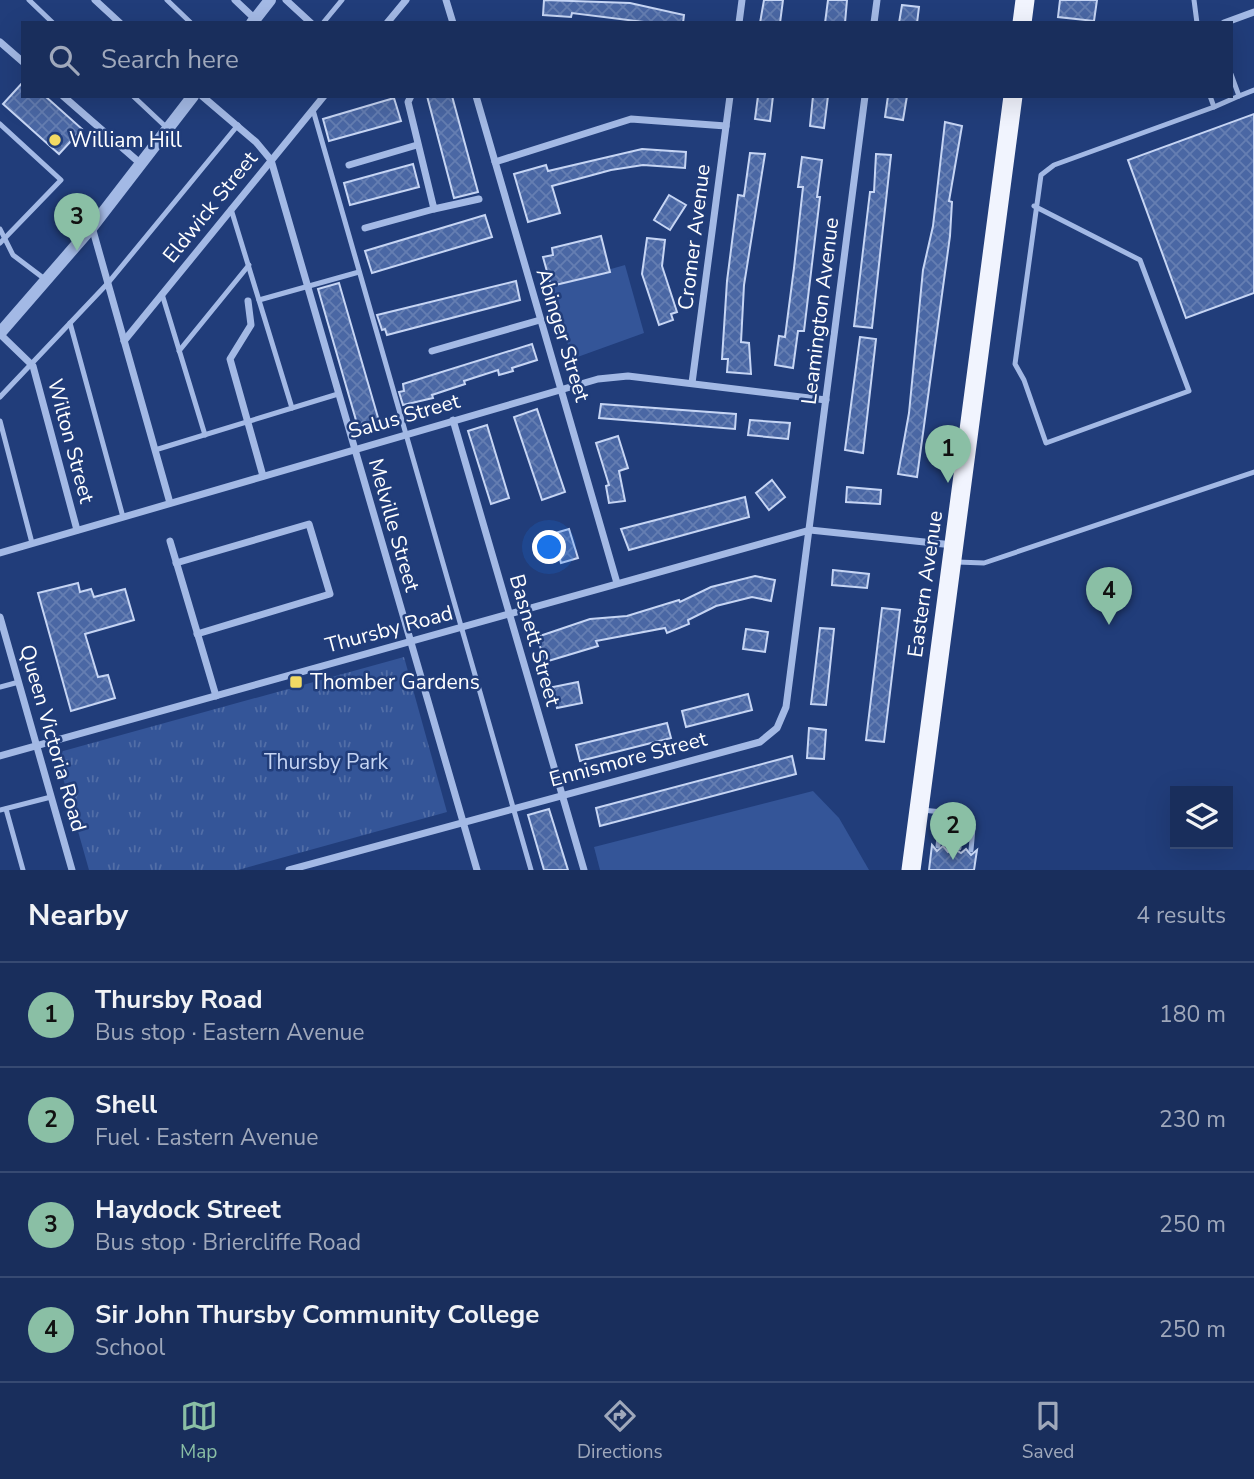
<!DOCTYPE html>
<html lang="en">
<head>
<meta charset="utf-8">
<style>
	body { margin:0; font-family:"Nunito Sans",sans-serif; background:#263a65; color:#f1f3f6 }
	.controls { position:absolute; right:21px; bottom:21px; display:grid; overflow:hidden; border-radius:0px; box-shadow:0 7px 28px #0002 }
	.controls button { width:63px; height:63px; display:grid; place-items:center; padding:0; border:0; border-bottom:2px solid #374a72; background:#192e5c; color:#f1f3f6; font:35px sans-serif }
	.you { position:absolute; left:550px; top:548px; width:24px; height:24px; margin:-18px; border:5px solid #fff; border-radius:50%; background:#1a73e8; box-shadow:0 0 0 10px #1a73e833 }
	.badge { display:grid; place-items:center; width:46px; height:46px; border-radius:50%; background:#8abfa5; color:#111; font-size:23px; font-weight:700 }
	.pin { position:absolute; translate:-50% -58px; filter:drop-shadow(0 2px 4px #0008) }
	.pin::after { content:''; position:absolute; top:37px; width:24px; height:21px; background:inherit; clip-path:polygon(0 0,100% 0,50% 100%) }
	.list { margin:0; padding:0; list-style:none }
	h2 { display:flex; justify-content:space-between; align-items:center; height:91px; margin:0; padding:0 28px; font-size:30px }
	h2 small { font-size:23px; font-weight:400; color:#9fa8bb }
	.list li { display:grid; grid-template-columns:46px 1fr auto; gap:21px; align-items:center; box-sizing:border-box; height:105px; padding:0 28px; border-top:2px solid #374a72 }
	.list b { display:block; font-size:26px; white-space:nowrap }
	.list p { margin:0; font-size:23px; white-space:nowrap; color:#9fa8bb }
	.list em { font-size:23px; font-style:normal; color:#9fa8bb }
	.icon { flex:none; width:38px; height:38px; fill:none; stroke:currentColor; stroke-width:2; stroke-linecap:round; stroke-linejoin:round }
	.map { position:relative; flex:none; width:1254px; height:870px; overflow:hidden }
	.search { position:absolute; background:#192e5c; box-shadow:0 7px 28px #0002; left:21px; right:21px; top:21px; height:77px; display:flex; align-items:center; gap:18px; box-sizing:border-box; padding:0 24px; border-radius:0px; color:#9fa8bb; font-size:26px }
	.sheet { height:511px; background:#192e5c }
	nav { display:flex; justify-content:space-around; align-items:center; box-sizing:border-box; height:98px; border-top:2px solid #374a72; background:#192e5c; font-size:19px; color:#9fa8bb }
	nav a { display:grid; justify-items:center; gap:4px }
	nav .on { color:#8abfa5 }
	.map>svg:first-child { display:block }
	.grass { fill:url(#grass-tufts) }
	.pitch { fill:#345598 }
	.building { fill:url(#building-cross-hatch); stroke:#c6d5f4; stroke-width:2 }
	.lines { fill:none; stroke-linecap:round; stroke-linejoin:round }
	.service { stroke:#a3b9e5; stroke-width:5 }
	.minor { stroke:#a3b9e5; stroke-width:7 }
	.tertiary { stroke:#a3b9e5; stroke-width:12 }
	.trunk { stroke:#f1f4fe; stroke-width:19 }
	.poi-dot { fill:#f2da64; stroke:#213d7a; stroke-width:2.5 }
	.labels { text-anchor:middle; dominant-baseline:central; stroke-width:5; stroke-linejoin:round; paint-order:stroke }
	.poi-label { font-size:21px; fill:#fff; stroke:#213d7a; text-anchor:start }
	.street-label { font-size:21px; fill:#fff; stroke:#213d7a }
	.park-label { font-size:21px; fill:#c6d5f4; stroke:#213d7a }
</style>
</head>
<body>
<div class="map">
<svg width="1254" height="870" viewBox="0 0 1254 870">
	<defs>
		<pattern id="grass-tufts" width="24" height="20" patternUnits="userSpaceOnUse" patternTransform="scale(1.75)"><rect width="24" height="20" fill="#345598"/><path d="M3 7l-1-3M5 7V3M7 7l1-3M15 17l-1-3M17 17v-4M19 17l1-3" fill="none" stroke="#526ea7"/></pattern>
		<pattern id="building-cross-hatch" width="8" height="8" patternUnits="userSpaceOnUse" patternTransform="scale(1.75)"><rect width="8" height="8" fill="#4a67a4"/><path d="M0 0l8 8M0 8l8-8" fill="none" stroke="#657eb2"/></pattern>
	</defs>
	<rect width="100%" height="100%" fill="#213d7a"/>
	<path class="grass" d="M404,657L447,812L238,870H89L56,753Z"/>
	<g class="pitch">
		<path d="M625,265L644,333L572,359L551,286Z"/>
		<path d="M813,791L839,818L869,870H600L594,847Z"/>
	</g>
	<g class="building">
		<path d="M544,0L630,3L684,15L683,23H652L572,13L571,17L543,15Z"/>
		<path d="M764,0H783L780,23H760Z"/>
		<path d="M828,0H847L845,23H825Z"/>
		<path d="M1060,0H1097L1094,21L1058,17Z"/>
		<path d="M902,5L919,7L917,23H899Z"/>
		<path d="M23,82V96H45L82,129L59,154L3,104Z"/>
		<path d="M427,96H452L478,192L454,198Z"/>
		<path d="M758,96H773L770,121L755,119Z"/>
		<path d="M813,96H828L824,128L810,126Z"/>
		<path d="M888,96H907L903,120L885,117Z"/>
		<path d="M394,98L401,121L329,141L323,119Z"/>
		<path d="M1254,114V293L1186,318L1128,160Z"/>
		<path d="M945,122L962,126L949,201L952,202L950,236L917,477L898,474L909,413L923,270L933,226Z"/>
		<path d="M642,149L686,152L685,168L643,165L611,170L552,186L560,213L528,222L514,174L546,165L548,171Z"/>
		<path d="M750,153L765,154L744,285L741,342L749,343L751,374L727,372L728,359H722L727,281L738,195L744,196Z"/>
		<path d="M876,154L891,155L872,328L854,326L870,192H874Z"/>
		<path d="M802,157L822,160L817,197H820L804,331H798L793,368L775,365L779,336L785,337L794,268L803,187H798Z"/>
		<path d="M413,164L419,187L350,205L344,183Z"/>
		<path d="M669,195L686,205L670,230L654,220Z"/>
		<path d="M485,215L492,237L372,273L365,251Z"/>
		<path d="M601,236L610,272L551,286L543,257L553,255L552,248Z"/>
		<path d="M647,238L665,240L662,266L677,312L671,314L673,320L659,325L642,274Z"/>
		<path d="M516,281L520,300L387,335L385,329L382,330L377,315Z"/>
		<path d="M339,283L381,428L360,434L318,289Z"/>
		<path d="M860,337L876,339L863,453L845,450Z"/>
		<path d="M532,344L537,360L512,368L513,371L499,375L498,370L464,381L465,384L432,395L433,398L403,405L399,392L404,391L403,384Z"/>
		<path d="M601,404L736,414L735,429L599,418Z"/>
		<path d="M537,409L565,492L542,500L514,417Z"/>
		<path d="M750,420L790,423L788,439L748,435Z"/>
		<path d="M487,425L509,498L491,504L468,431Z"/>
		<path d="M618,436L628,468L619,471L625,501L609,503L606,486L609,485L596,443Z"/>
		<path d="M772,480L785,497L769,510L756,493Z"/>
		<path d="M847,487L881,490L880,504L846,502Z"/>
		<path d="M745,497L749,517L629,550L621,529Z"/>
		<path d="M569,529L578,558L561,563L552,534Z"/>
		<path d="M833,570L869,574L867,588L832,585Z"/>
		<path d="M755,576L775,580L771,601L752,597L716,606L688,620L689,624L667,633L665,628L596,641L598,646L545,662L537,637L590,619L627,616L679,600L680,602L711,587Z"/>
		<path d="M78,583L80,592L91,589L94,597L125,589L134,620L85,634L98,677L108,675L115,698L71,711L38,593Z"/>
		<path d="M882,608L900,610L884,742L866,740Z"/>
		<path d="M820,628L834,629L826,705L811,704Z"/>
		<path d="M746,629L768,632L765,652L743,649Z"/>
		<path d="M578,682L582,703L557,708L553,687Z"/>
		<path d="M748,694L752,710L686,727L682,711Z"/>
		<path d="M667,723L671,738L580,761L576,745Z"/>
		<path d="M809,728L826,730L824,759L807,758Z"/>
		<path d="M792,756L796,774L600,826L596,808Z"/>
		<path d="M549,809L568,870H544L528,815Z"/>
		<path d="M932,845L937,851L943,846L948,852L954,849L961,853L966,849L971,855L977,850L974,870H929Z"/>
	</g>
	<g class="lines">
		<g class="service">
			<path d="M29,0L53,23"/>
			<path d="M167,0L191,23"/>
			<path d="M1194,0L1197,23"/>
			<path d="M323,23L342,0"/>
			<path d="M133,96L166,127"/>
			<path d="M1239,96L1254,90"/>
			<path d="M1214,107L1239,96L1231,74"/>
			<path d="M313,110L531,870"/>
			<path d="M0,124L61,180L0,243"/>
			<path d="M1034,206L1140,260L1189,391L1046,443L1024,380L1015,364L1041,175L1054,165L1214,107L1210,96"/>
			<path d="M231,209L292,408"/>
			<path d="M0,229L13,255L46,280"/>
			<path d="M162,294L205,435"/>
			<path d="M259,300L359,272"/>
			<path d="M70,323L123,517"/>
			<path d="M179,351L249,265"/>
			<path d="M0,397L108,283L238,125"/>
			<path d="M0,421L32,543"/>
			<path d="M155,450L338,394"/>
			<path d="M957,562L984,563L1254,472"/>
			<path d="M0,687L19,682"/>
			<path d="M6,809L23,870"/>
			<path d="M0,810L51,797"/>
			<path d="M922,810L942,812L938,846"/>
			<path d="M942,812L952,813L949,847"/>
			<path d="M952,813L962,814L959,848"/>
			<path d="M962,814L973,828L971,850"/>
		</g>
		<g class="minor">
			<path d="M95,0L120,23"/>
			<path d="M235,0L255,19"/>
			<path d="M286,0L311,23"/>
			<path d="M446,0L453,23"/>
			<path d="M387,23L406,0"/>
			<path d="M739,23L742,0"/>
			<path d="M874,23L877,0"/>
			<path d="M1224,23L1254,12"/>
			<path d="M0,42L23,62"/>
			<path d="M63,96L141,164"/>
			<path d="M202,96L256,142L271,160L477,870"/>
			<path d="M411,96L408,102L434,209L479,199"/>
			<path d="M476,96L617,583"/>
			<path d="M495,162L631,119L726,126"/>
			<path d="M349,165L417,145"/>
			<path d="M92,227L170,503"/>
			<path d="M365,228L434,209"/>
			<path d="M248,301L251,325L230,359L263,476"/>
			<path d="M0,334L33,366L77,530"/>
			<path d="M124,341L324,96"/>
			<path d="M432,351L540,320"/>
			<path d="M692,383L730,96"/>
			<path d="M453,420L584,870"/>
			<path d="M170,541L216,696"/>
			<path d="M0,553L598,379L628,376L826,400"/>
			<path d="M176,563L309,524L330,594L197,634"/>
			<path d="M0,617L72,870"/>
			<path d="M0,756L810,530L953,545"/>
			<path d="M289,870L760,742L777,728L786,707L865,96"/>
		</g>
		<g class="tertiary">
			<path d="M252,23L270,0"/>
			<path d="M0,333L92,227L193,96"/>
		</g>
		<g class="trunk">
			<path d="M1022,23L1025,0"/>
			<path d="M911,870L1013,96"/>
		</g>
	</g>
	<g class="poi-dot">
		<circle cx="55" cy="140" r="7"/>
		<rect x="289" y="675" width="14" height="14" rx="3.5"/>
	</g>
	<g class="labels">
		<g class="poi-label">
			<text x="69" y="140">William Hill</text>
			<text x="310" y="682">Thomber Gardens</text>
		</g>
		<g class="street-label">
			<text transform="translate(210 207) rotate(-51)">Eldwick Street</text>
			<text transform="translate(694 237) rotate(-83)">Cromer Avenue</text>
			<text transform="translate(820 311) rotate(-83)">Leamington Avenue</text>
			<text transform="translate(563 335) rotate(73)">Abinger Street</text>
			<text transform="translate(404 416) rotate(-16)">Salus Street</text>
			<text transform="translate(71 441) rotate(75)">Wilton Street</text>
			<text transform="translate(394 525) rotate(74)">Melville Street</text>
			<text transform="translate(925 584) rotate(-82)">Eastern Avenue</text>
			<text transform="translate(389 629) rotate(-15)">Thursby Road</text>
			<text transform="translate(535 640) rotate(74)">Basnett Street</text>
			<text transform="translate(53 738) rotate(74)">Queen Victoria Road</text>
			<text transform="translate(628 759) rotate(-15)">Ennismore Street</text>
		</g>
		<g class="park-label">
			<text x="326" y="762">Thursby Park</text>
		</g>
	</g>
</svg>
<div class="controls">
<button><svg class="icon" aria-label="layers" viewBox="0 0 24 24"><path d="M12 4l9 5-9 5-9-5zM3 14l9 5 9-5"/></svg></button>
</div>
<div class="you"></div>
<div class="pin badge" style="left:948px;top:483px">1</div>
<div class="pin badge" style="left:953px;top:860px">2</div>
<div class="pin badge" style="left:77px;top:251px">3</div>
<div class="pin badge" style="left:1109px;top:625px">4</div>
<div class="search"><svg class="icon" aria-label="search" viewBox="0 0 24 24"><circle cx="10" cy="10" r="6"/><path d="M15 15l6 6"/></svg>Search here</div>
</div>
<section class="sheet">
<h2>Nearby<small>4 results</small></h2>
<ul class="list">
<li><span class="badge">1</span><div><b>Thursby Road</b><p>Bus stop · Eastern Avenue</p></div><em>180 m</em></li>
<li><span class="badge">2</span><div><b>Shell</b><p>Fuel · Eastern Avenue</p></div><em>230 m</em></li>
<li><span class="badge">3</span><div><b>Haydock Street</b><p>Bus stop · Briercliffe Road</p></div><em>250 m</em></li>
<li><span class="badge">4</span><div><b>Sir John Thursby Community College</b><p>School</p></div><em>250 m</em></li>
</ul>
</section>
<nav>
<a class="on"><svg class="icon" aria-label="map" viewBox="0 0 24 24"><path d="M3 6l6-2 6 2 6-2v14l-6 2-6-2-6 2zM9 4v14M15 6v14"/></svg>Map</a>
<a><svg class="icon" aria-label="directions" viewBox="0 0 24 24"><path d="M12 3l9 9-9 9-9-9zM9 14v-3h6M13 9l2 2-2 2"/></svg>Directions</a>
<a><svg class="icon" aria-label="saved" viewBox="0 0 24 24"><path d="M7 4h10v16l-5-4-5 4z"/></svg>Saved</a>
</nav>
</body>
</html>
